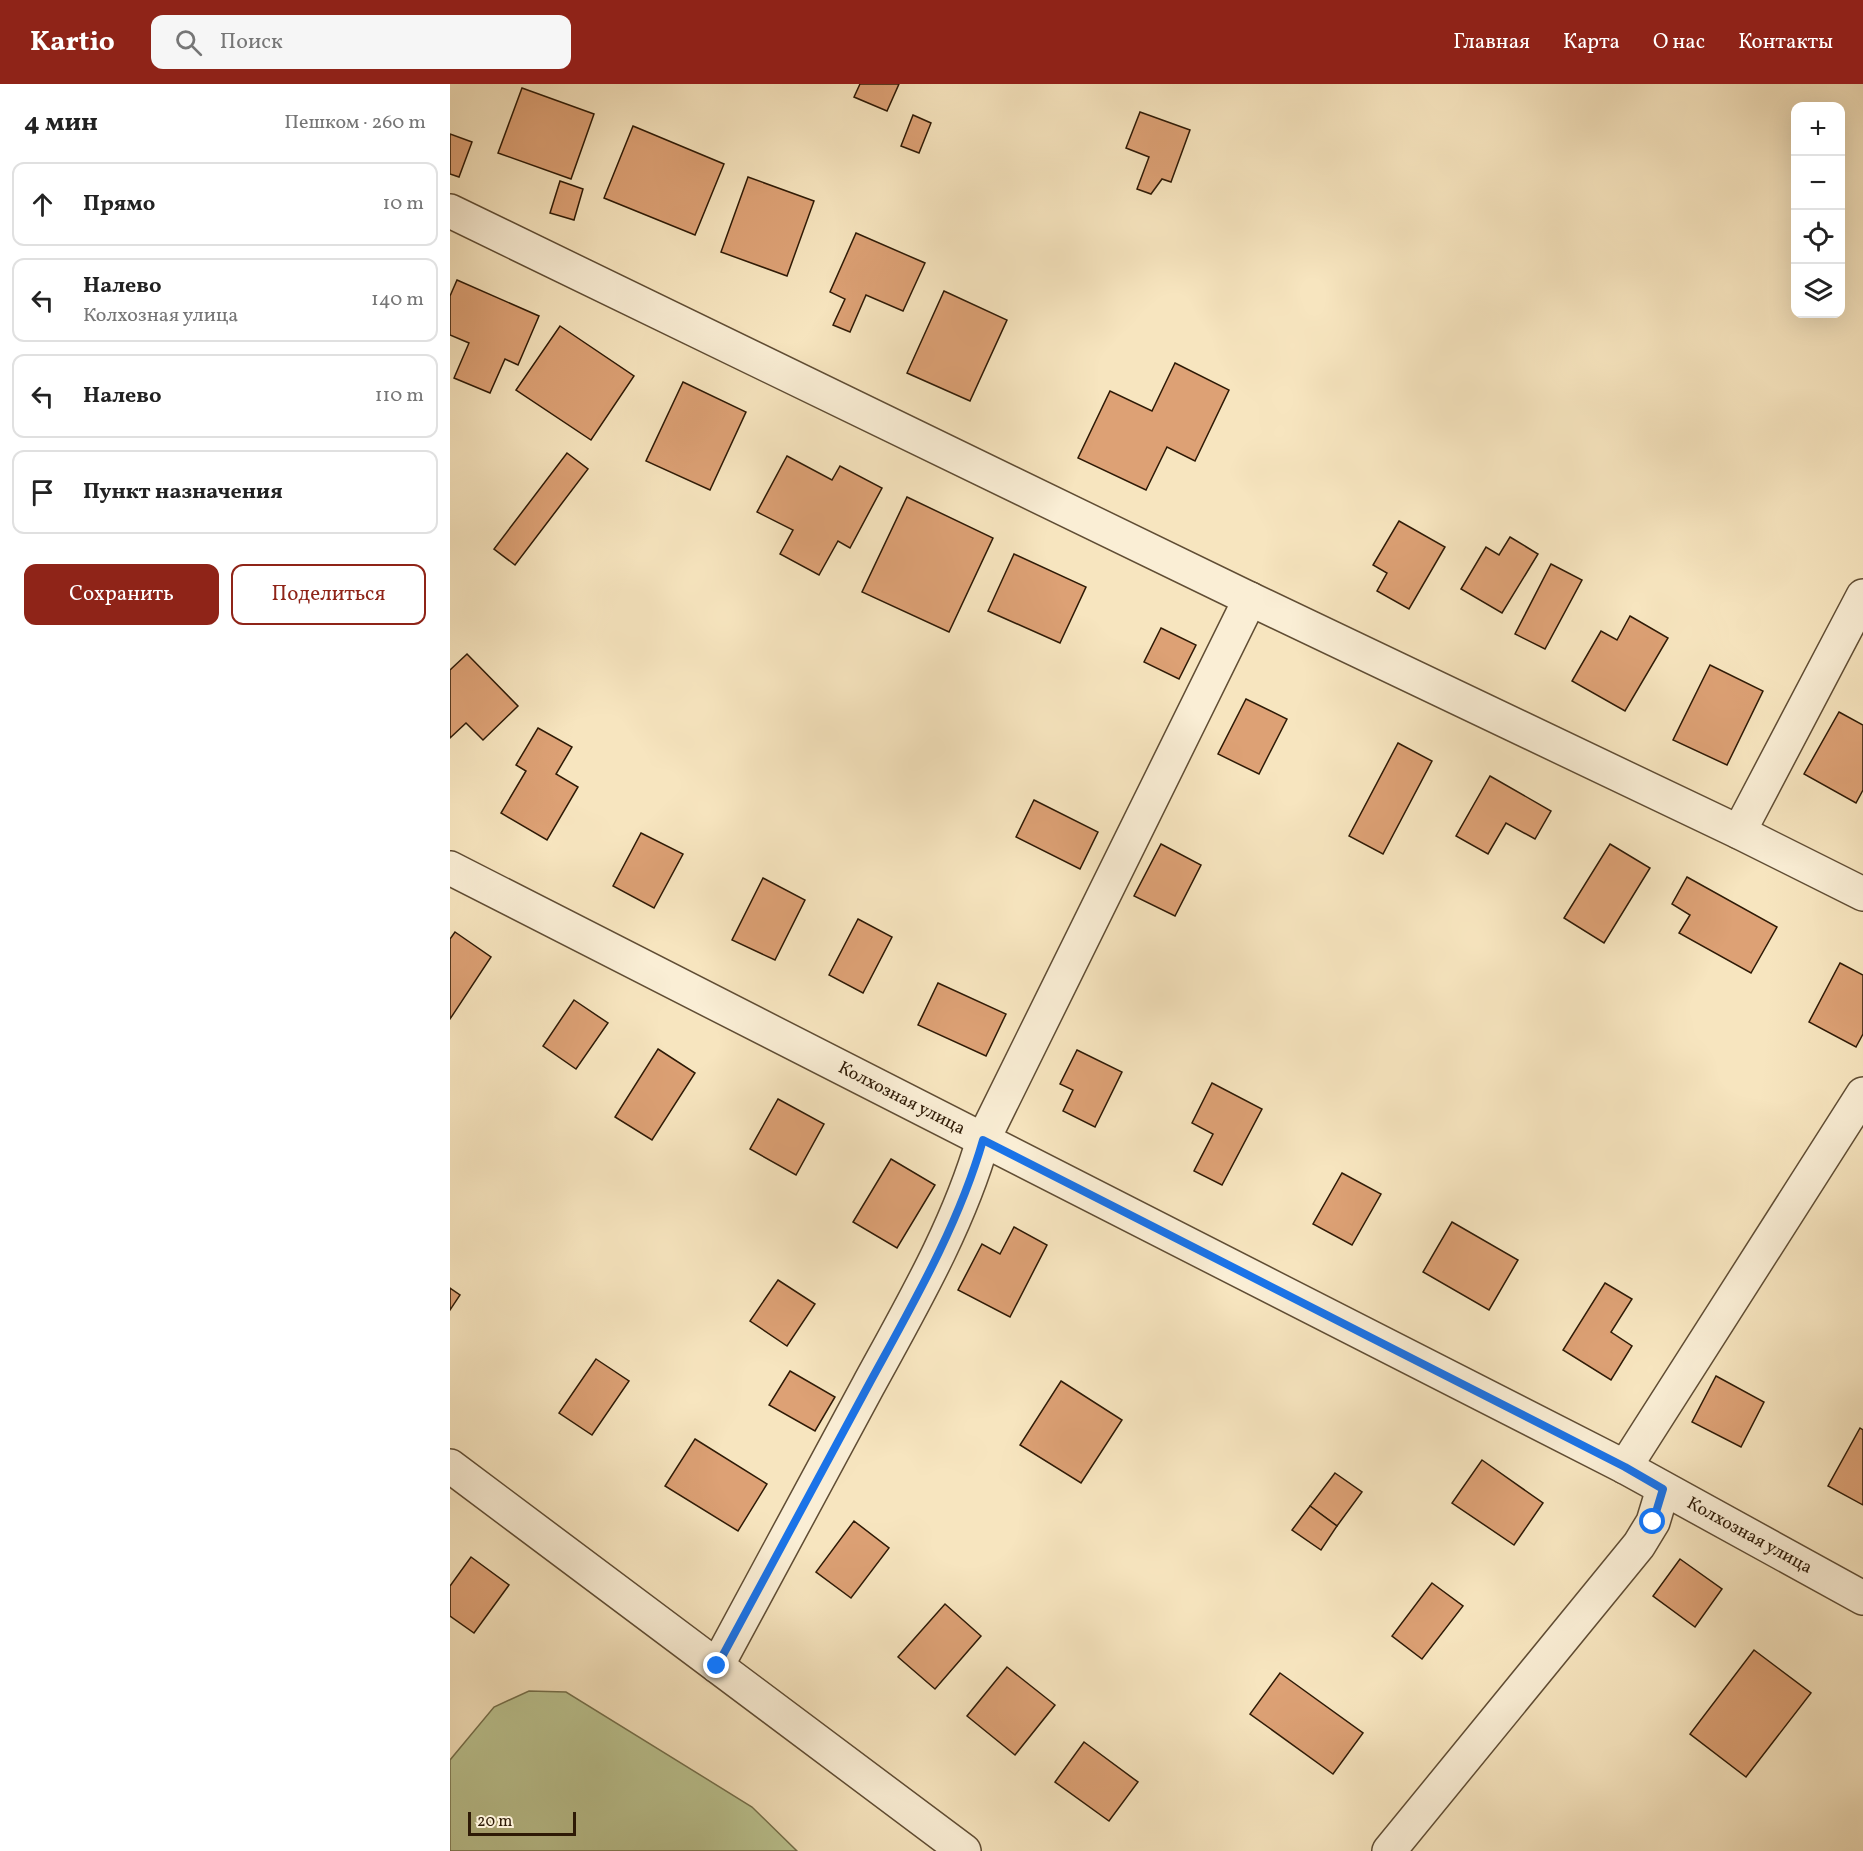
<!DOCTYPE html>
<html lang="ru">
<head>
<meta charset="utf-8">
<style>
	body { margin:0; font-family:Vollkorn,serif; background:#f6f6f6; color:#222 }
	.controls { position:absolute; right:18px; top:18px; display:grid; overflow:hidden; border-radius:12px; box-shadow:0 6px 24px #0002 }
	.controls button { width:54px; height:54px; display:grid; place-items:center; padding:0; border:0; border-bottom:2px solid #e0e0e0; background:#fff; color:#222; font:30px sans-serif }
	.scale { position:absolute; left:18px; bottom:15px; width:108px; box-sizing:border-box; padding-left:6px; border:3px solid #2e1a06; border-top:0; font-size:16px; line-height:21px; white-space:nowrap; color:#2e1a06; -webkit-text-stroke:4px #faeed5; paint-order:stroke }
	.stop { position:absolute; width:18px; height:18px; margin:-14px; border:4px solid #1a73e8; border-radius:50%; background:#fff }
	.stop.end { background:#1a73e8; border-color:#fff; box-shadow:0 2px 6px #0008 }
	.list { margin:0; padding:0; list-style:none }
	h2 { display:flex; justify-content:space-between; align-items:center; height:78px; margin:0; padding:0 24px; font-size:26px }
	h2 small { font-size:20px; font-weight:400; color:#767676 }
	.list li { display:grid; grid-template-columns:39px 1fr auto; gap:18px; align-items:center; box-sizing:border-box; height:84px; margin:0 12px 12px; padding:0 12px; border:2px solid #e0e0e0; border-radius:12px }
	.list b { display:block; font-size:22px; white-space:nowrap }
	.list p { margin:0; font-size:20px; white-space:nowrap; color:#767676 }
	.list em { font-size:20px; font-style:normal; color:#767676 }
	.actions { display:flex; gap:12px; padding:18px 24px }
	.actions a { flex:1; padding:14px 0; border:2px solid #8f2418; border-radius:12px; text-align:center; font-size:21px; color:#8f2418 }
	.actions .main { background:#8f2418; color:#fff }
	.icon { flex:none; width:33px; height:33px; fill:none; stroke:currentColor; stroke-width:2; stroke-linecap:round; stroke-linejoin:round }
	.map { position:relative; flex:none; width:1413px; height:1767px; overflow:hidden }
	header { display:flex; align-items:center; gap:36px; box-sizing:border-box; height:84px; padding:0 30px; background:#8f2418; color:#fff }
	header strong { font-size:28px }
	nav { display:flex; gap:33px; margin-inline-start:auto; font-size:21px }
	.search { width:420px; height:54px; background:#f6f6f6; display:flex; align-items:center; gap:15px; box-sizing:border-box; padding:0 21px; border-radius:12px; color:#767676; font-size:22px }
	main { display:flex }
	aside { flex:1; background:#fff }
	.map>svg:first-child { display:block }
	.green { fill:#bcc592; stroke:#75704c; stroke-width:1.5 }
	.building { fill:#dda175; stroke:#2e1a06; stroke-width:1.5 }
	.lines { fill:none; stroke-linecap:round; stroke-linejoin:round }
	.minor-casing { stroke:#604d34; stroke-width:36 }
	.minor { stroke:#faeed5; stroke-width:33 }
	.route { stroke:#1a73e8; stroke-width:8 }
	.labels { text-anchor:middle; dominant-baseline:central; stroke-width:6; stroke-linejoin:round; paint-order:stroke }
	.street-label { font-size:18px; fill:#2e1a06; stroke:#faeed5 }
</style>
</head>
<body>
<header>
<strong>Kartio</strong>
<div class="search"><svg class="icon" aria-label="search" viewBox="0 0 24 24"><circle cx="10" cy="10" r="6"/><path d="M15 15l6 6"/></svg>Поиск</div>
<nav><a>Главная</a><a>Карта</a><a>О нас</a><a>Контакты</a></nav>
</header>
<main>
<aside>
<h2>4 мин<small>Пешком · 260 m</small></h2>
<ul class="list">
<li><svg class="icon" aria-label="ahead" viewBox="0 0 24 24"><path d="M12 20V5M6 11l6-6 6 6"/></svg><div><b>Прямо</b></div><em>10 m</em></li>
<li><svg class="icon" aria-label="left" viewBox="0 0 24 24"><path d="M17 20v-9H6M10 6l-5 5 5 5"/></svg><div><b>Налево</b><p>Колхозная улица</p></div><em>140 m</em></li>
<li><svg class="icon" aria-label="left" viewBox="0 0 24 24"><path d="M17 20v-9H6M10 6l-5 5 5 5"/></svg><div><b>Налево</b></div><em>110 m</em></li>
<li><svg class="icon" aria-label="arrive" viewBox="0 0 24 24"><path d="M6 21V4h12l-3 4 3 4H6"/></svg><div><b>Пункт назначения</b></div></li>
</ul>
<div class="actions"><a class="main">Сохранить</a><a>Поделиться</a></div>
</aside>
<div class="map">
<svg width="1413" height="1767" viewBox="0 0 1413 1767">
	<rect width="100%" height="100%" fill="#f7e5bf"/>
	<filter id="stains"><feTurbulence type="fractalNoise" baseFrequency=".00333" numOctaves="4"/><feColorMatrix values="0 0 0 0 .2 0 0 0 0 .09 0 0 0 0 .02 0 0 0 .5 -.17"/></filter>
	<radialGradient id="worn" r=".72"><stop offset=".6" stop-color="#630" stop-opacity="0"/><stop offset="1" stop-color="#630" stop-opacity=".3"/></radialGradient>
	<path class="green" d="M79,1607L116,1608L302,1723L347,1767H0V1676L44,1623Z"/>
	<g class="building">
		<path d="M410,0H449L437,27L404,13Z"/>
		<path d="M72,4L144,30L121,95L48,69Z"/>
		<path d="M690,28L740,46L721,98L712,95L701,110L687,105L699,73L676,64Z"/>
		<path d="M463,31L481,39L469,69L451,62Z"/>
		<path d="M183,42L274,80L245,151L154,114Z"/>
		<path d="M0,50L22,58L9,93L0,90Z"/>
		<path d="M298,93L364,117L337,192L271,168Z"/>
		<path d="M110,97L133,105L124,136L100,129Z"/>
		<path d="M406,149L475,179L453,227L416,211L400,248L383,241L395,215L380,208Z"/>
		<path d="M7,196L89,232L68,281L55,275L40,309L4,294L19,259L0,251V212Z"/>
		<path d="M494,207L557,236L520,317L457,289Z"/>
		<path d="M110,242L184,292L141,356L66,306Z"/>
		<path d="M725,279L779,306L745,377L717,363L696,406L628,374L660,307L702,327Z"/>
		<path d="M233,298L296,328L260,406L196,377Z"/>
		<path d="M117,369L138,385L65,481L44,465Z"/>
		<path d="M337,372L382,396L390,382L432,404L400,464L388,457L369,491L330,470L343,446L307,428Z"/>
		<path d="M457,413L543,454L499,548L412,508Z"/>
		<path d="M949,437L995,463L959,525L927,507L937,489L923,481Z"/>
		<path d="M1060,453L1088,470L1052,529L1011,505L1036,463L1049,471Z"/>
		<path d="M564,470L636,503L610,559L538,527Z"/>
		<path d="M1101,480L1132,496L1095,565L1065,550Z"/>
		<path d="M1180,532L1218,554L1175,627L1122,597L1151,547L1167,556Z"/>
		<path d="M711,544L746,561L729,595L694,578Z"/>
		<path d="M17,570L68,622L33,656L16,639L0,654V586Z"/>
		<path d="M1260,581L1313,607L1277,681L1223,656Z"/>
		<path d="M796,615L837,635L809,690L768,670Z"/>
		<path d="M1389,628L1413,641V706L1406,719L1354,690Z"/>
		<path d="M88,644L122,663L106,690L128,703L97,756L51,729L76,687L66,681Z"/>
		<path d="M948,659L982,677L933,770L899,752Z"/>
		<path d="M1040,692L1101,727L1085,755L1056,739L1038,770L1006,752Z"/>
		<path d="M584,716L648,748L630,785L566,753Z"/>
		<path d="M191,749L233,770L204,824L163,802Z"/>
		<path d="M711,760L751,781L725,832L684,812Z"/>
		<path d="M1160,760L1200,784L1154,859L1114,834Z"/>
		<path d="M1237,793L1327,843L1301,889L1229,849L1240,831L1222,820Z"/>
		<path d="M313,794L355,816L325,876L282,856Z"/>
		<path d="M408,835L442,853L413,909L379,891Z"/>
		<path d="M5,848L41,873L0,935V855Z"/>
		<path d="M1390,879L1413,891V950L1406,963L1359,938Z"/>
		<path d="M488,899L556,930L536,972L468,941Z"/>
		<path d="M124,916L158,939L126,985L93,962Z"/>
		<path d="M208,965L245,989L202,1056L165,1033Z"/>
		<path d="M627,966L672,988L645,1043L613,1027L623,1006L610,1000Z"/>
		<path d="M762,999L812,1025L772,1101L744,1087L763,1050L742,1039Z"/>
		<path d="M328,1015L374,1040L346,1091L300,1065Z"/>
		<path d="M441,1075L485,1101L447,1164L403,1138Z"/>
		<path d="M892,1089L931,1110L902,1161L863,1140Z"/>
		<path d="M1002,1138L1068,1176L1039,1226L973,1188Z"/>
		<path d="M564,1143L597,1161L560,1233L508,1206L532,1160L550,1170Z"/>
		<path d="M328,1196L365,1220L337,1262L300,1237Z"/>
		<path d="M1155,1199L1182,1215L1161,1248L1182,1262L1161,1296L1113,1266Z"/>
		<path d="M0,1204L10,1211L0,1226Z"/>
		<path d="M146,1275L179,1297L142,1351L109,1329Z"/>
		<path d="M340,1287L385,1313L365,1347L319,1321Z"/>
		<path d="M1266,1292L1314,1318L1291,1363L1242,1338Z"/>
		<path d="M611,1297L672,1336L631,1399L570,1361Z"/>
		<path d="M1410,1344L1413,1346V1421L1378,1402Z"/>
		<path d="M245,1355L317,1400L288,1447L215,1402Z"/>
		<path d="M1032,1376L1093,1419L1064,1461L1002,1419Z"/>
		<path d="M885,1389L912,1408L887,1442L860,1422Z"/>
		<path d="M860,1422L887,1442L871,1466L842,1446Z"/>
		<path d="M404,1437L439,1464L401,1514L366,1488Z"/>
		<path d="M21,1473L59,1501L24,1549L0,1532V1502Z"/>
		<path d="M1230,1475L1272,1505L1245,1543L1203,1512Z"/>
		<path d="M982,1499L1013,1522L972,1575L942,1552Z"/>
		<path d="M495,1520L531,1552L485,1605L448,1573Z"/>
		<path d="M1304,1566L1361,1609L1296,1693L1240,1650Z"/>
		<path d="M557,1583L605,1621L565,1671L517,1632Z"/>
		<path d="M830,1589L913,1649L883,1690L800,1630Z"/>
		<path d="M634,1658L688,1698L659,1737L605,1698Z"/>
	</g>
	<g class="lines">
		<defs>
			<g id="minor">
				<path d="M0,127L800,515L1289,748L1413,810"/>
				<path d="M1289,748L1413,512"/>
				<path id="s1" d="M0,784L1175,1383L1413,1514"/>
				<path d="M0,1382L514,1767"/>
				<path d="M1175,1383L1413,1010"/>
				<path d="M267,1582C317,1489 368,1395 418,1302C461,1223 508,1143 533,1056L800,515"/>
				<path d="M939,1767L1189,1461L1203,1438L1213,1405"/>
			</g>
		</defs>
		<use href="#minor" class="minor-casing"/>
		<use href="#minor" class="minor"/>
	</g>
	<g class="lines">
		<path class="route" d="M267,1582C317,1488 368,1395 418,1302C461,1223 508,1143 533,1056L1175,1383L1213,1405L1203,1438"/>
	</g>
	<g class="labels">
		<g class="street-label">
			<text stroke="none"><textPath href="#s1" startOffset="507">Колхозная улица</textPath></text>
			<text stroke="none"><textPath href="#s1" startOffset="1461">Колхозная улица</textPath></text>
		</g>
	</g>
	<rect width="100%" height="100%" filter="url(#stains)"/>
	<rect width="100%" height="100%" fill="url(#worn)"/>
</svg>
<div class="controls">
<button>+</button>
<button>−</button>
<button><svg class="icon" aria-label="locate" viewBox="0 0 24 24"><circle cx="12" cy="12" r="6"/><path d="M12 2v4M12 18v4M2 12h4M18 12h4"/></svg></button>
<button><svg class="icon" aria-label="layers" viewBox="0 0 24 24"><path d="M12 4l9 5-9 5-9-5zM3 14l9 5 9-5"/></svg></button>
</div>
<div class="scale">20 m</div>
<div class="stop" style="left:1203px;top:1438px"></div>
<div class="stop end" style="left:267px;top:1582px"></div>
</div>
</main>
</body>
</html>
